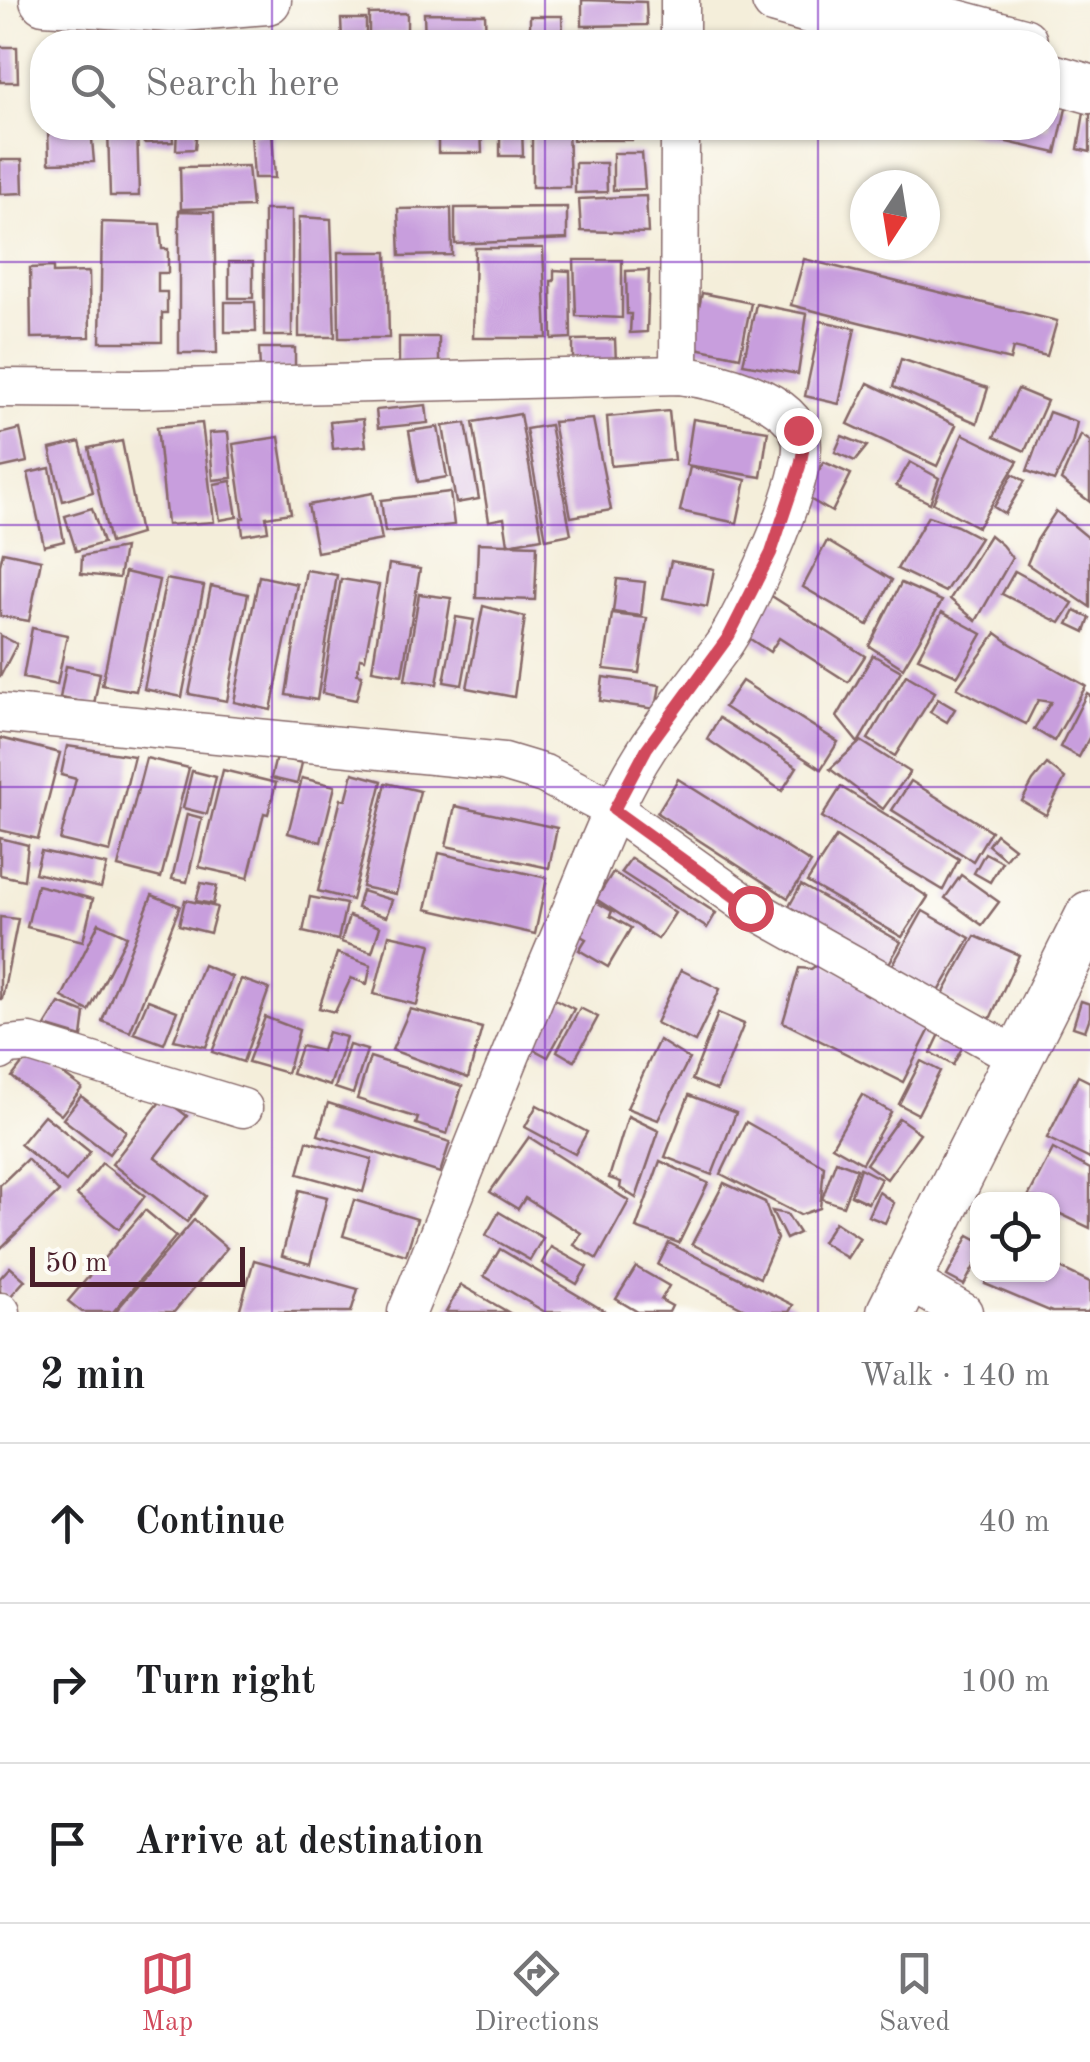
<!DOCTYPE html>
<html lang="en">
<head>
<meta charset="utf-8">
<style>
	body { margin:0; font-family:"Old Standard TT",serif; background:#f6f6f6; color:#202124 }
	.controls { position:absolute; right:30px; bottom:30px; display:grid; overflow:hidden; border-radius:20px; box-shadow:0 2px 8px #0004 }
	.controls button { width:90px; height:90px; display:grid; place-items:center; padding:0; border:0; border-bottom:2px solid #e0e0e0; background:#fff; color:#202124; font:50px sans-serif }
	.compass { position:absolute; left:850px; top:170px; width:90px; height:90px; border-radius:50%; background:#fff; box-shadow:0 2px 8px #0004; rotate:192deg }
	.scale { position:absolute; left:30px; bottom:25px; width:215px; box-sizing:border-box; padding-left:10px; border:5px solid #4a1f2b; border-top:0; font-size:28px; line-height:35px; white-space:nowrap; color:#4a1f2b; -webkit-text-stroke:8px #fdfcf7; paint-order:stroke }
	.stop { position:absolute; width:30px; height:30px; margin:-22px; border:8px solid #d1495b; border-radius:50%; background:#fff }
	.stop.end { background:#d1495b; border-color:#fff; box-shadow:0 2px 10px #0008 }
	.list { margin:0; padding:0; list-style:none }
	h2 { display:flex; justify-content:space-between; align-items:center; height:130px; margin:0; padding:0 40px; font-size:42px }
	h2 small { font-size:32px; font-weight:400; color:#757577 }
	.list li { display:grid; grid-template-columns:65px 1fr auto; gap:30px; align-items:center; box-sizing:border-box; height:160px; padding:0 40px; border-top:2px solid #e0e0e0 }
	.list b { display:block; font-size:38px; white-space:nowrap }
	.list em { font-size:32px; font-style:normal; color:#757577 }
	.icon { flex:none; width:55px; height:55px; fill:none; stroke:currentColor; stroke-width:2; stroke-linecap:round; stroke-linejoin:round }
	.map { position:relative; flex:none; width:1090px; height:1312px; overflow:hidden }
	.search { position:absolute; background:#fff; box-shadow:0 2px 8px #0004; left:30px; right:30px; top:30px; height:110px; display:flex; align-items:center; gap:25px; box-sizing:border-box; padding:0 35px; border-radius:40px; color:#757577; font-size:38px }
	.sheet { height:610px; background:#fff }
	nav { display:flex; justify-content:space-around; align-items:center; box-sizing:border-box; height:140px; border-top:2px solid #e0e0e0; background:#fff; font-size:28px; color:#757577 }
	nav a { display:grid; justify-items:center; gap:5px }
	nav .on { color:#d1495b }
	.map>svg:first-child { display:block }
	.building { fill:#c89edd }
	.lines { fill:none; stroke-linecap:round; stroke-linejoin:round }
	.minor-casing { stroke:#866768; stroke-width:41 }
	.major-casing { stroke:#866768; stroke-width:51 }
	.minor { stroke:#fff; stroke-width:38 }
	.major { stroke:#fff; stroke-width:48 }
	.route { stroke:#d1495b; stroke-width:12 }
	.grid { fill:none; stroke:#7b2cbf; stroke-width:2.5; stroke-opacity:0.55 }
</style>
</head>
<body>
<div class="map">
<svg width="1090" height="1312" viewBox="0 0 1090 1312">
	<rect width="100%" height="100%" fill="#fdfcf7"/>
	<filter id="ink" filterUnits="userSpaceOnUse"><feTurbulence type="fractalNoise" baseFrequency=".01" numOctaves="2"/><feDisplacementMap in="SourceGraphic" scale="20" xChannelSelector="R" yChannelSelector="G"/><feConvolveMatrix kernelMatrix="1 2 1 2 8 2 1 2 1" color-interpolation-filters="sRGB"/></filter>
	<filter id="wash" filterUnits="userSpaceOnUse"><feTurbulence type="fractalNoise" baseFrequency=".0048" numOctaves="4" result="noise"/><feDisplacementMap in="SourceGraphic" scale="40" xChannelSelector="R" yChannelSelector="G"/><feGaussianBlur stdDeviation="2.25" result="paint"/><feColorMatrix in="noise" values="0 0 0 0 0 0 0 0 0 0 0 0 0 0 0 0 0 1.4 0 .05"/><feComposite in="paint" operator="in"/></filter>
	<g filter="url(#wash)">
		<rect width="100%" height="100%" fill="#f4eeda"/>
		<g id="blocks">
			<g class="building">
				<path d="M582,0L646,2L647,25L582,26Z"/>
				<path d="M407,13V33L369,34V14Z"/>
				<path d="M424,13L485,14L486,41L425,42Z"/>
				<path d="M530,16H562L563,35L530,36Z"/>
				<path d="M341,19H366V41H342Z"/>
				<path d="M0,47H17L18,82H0Z"/>
				<path d="M1048,100L1067,104L1056,153L949,129L1048,128Z"/>
				<path d="M1084,112L1090,114V152L1078,149Z"/>
				<path d="M48,128H91L94,162L49,163Z"/>
				<path d="M108,128H137L139,196H110Z"/>
				<path d="M144,128H172L173,142L144,143Z"/>
				<path d="M177,128H197L195,149L176,150Z"/>
				<path d="M335,128H386V133L336,134Z"/>
				<path d="M438,128H481L482,153H438Z"/>
				<path d="M500,128H522L523,156H500Z"/>
				<path d="M532,128H568L570,187H532Z"/>
				<path d="M573,128H649V134H631L632,140H573Z"/>
				<path d="M272,131L275,178H254L251,134Z"/>
				<path d="M613,153H642L645,189L613,190Z"/>
				<path d="M0,160H22L23,193L0,194Z"/>
				<path d="M575,163H606L607,192L575,193Z"/>
				<path d="M248,166L252,207L181,209L180,167Z"/>
				<path d="M646,196L648,233L581,231L579,199Z"/>
				<path d="M567,207V239L455,244V208Z"/>
				<path d="M451,208L452,255L400,256L398,209Z"/>
				<rect x="264" y="210" width="28" height="126"/>
				<path d="M179,211L214,212L217,353H179Z"/>
				<path d="M299,217L331,219L335,337H299Z"/>
				<path d="M102,222L160,224L162,249H168V273H158V292H167V313H162V342H100Z"/>
				<path d="M475,248H543L547,338H473Z"/>
				<path d="M338,252H387L389,338H339Z"/>
				<path d="M804,259L1057,321L1047,356L1013,348L1010,360L791,305Z"/>
				<path d="M574,260H622V318L576,316Z"/>
				<rect x="229" y="262" width="24" height="36"/>
				<path d="M53,267V273L89,272L90,337L31,338L30,268Z"/>
				<path d="M554,270L570,271L571,338L552,339L551,281H554Z"/>
				<path d="M649,270L647,332L630,333L631,314H627L626,271Z"/>
				<path d="M702,293L751,303L740,357L691,347Z"/>
				<path d="M225,302H255L256,332H225Z"/>
				<path d="M756,304L807,314L798,374L743,364Z"/>
				<path d="M821,321L855,328L839,404L805,396Z"/>
				<rect x="399" y="337" width="40" height="27"/>
				<path d="M615,339L616,363L573,364V340Z"/>
				<path d="M259,348H295V370H260Z"/>
				<path d="M901,359L988,388L977,423L893,387Z"/>
				<path d="M868,383L956,425L937,466L848,424Z"/>
				<path d="M1018,389L1047,401L1025,451L994,437Z"/>
				<path d="M426,405L428,423L378,428L376,410Z"/>
				<path d="M669,411L674,460L611,466L607,417Z"/>
				<path d="M1049,412L1077,422L1072,444L1054,481L1027,471Z"/>
				<path d="M520,414L542,538L508,544L504,518L489,521L473,422Z"/>
				<path d="M363,419L366,446L333,449L330,422Z"/>
				<path d="M593,419L611,510L571,517L553,422Z"/>
				<path d="M693,419L768,431L761,477L686,465Z"/>
				<path d="M202,423L214,522L167,525L157,427Z"/>
				<path d="M466,423L479,499L456,503L443,426Z"/>
				<path d="M550,425L571,534L546,539L526,429Z"/>
				<path d="M438,427L447,477L418,482L409,431Z"/>
				<path d="M20,429L27,462L0,468V434Z"/>
				<path d="M228,432L232,478L213,480L209,433Z"/>
				<path d="M963,434L1018,461L978,527L933,503Z"/>
				<path d="M1081,435L1090,441V502L1061,480Z"/>
				<path d="M842,436L867,446L855,461L835,452Z"/>
				<path d="M279,437L291,513L266,517L268,531L243,535L241,518H244L233,444Z"/>
				<path d="M122,441L140,534L110,543L89,448Z"/>
				<path d="M80,442L93,492L63,501L50,449Z"/>
				<path d="M824,462L851,474L832,512L803,495Z"/>
				<path d="M910,462L939,478L930,503L896,486Z"/>
				<path d="M690,467L746,480L737,523L680,511Z"/>
				<path d="M50,468L64,541L44,546L28,473Z"/>
				<path d="M1013,474L1025,481L1005,514L994,507Z"/>
				<path d="M231,481L237,517L220,520L214,484Z"/>
				<path d="M450,492L454,525L385,532L381,500Z"/>
				<path d="M373,493L382,540L317,552L308,505Z"/>
				<path d="M92,508L103,543L76,551L65,516Z"/>
				<path d="M1056,511L1090,539V607L1027,564L1037,540Z"/>
				<path d="M928,516L957,526L980,538L945,592L897,569Z"/>
				<path d="M990,535L1002,545L1012,558L976,621L950,599Z"/>
				<path d="M827,541L892,580L868,625L803,587Z"/>
				<path d="M478,543L537,545L535,600L476,598Z"/>
				<path d="M124,548L119,578L81,574L82,556Z"/>
				<path d="M3,552L41,560L29,621L0,616V565Z"/>
				<path d="M671,561L714,569L707,607L663,598Z"/>
				<path d="M389,564L420,569L402,675L372,670Z"/>
				<path d="M306,570L337,575L317,700L286,695Z"/>
				<path d="M1015,571L1073,603L1060,623L1002,594Z"/>
				<path d="M125,572L159,580L136,691L102,685Z"/>
				<path d="M259,576L297,584L271,710L234,702Z"/>
				<path d="M166,579L204,586L182,697L144,689Z"/>
				<path d="M341,579L379,585L365,659L360,658L357,674L362,675L356,700L322,693Z"/>
				<path d="M617,579L645,582L641,616L613,612Z"/>
				<path d="M901,583L942,601L903,668L869,646Z"/>
				<path d="M211,586L248,594L227,701L189,694Z"/>
				<path d="M767,593L865,656L848,682L779,638L770,652L741,633Z"/>
				<path d="M419,594L451,598L437,684L405,680Z"/>
				<path d="M483,606L525,617L514,697L467,688Z"/>
				<path d="M1075,611L1090,618L1085,632L1068,624Z"/>
				<path d="M942,612L982,634L958,676L918,658Z"/>
				<path d="M612,614L647,618L639,673L604,669Z"/>
				<path d="M456,617L474,620L462,685L444,682Z"/>
				<path d="M32,628L67,635L57,685L23,678Z"/>
				<path d="M996,633L1011,644L1086,686L1054,741L1034,729L1051,702L1038,700L1026,724L957,688Z"/>
				<path d="M0,635L17,644L0,677Z"/>
				<path d="M873,655L901,671L858,743L837,717Z"/>
				<path d="M66,666L100,673L94,704L60,698Z"/>
				<path d="M906,675L935,692L895,756L868,739Z"/>
				<path d="M603,677L660,685L656,709L600,701Z"/>
				<path d="M742,681L838,742L821,769L724,707Z"/>
				<path d="M1087,693L1090,695V736L1079,757L1060,747Z"/>
				<path d="M938,699L955,709L947,722L930,712Z"/>
				<path d="M719,718L797,767L782,791L707,739Z"/>
				<path d="M0,738L60,753L38,839L0,830Z"/>
				<path d="M861,741L910,772L883,809L830,769Z"/>
				<path d="M67,746L134,756L110,852L60,840L76,779L61,775Z"/>
				<path d="M276,757L302,763L297,784L271,778Z"/>
				<path d="M146,758L189,768L161,878L118,867Z"/>
				<path d="M1047,764L1065,778L1046,815L1022,801L1033,781Z"/>
				<path d="M223,770L276,783L268,814L264,813L248,878L199,867Z"/>
				<path d="M192,771L216,777L207,814L183,808Z"/>
				<path d="M353,773L382,781L352,900L318,891L341,799L346,800Z"/>
				<path d="M302,778L335,786L321,842L288,833Z"/>
				<path d="M678,779L811,863L788,898L657,813Z"/>
				<path d="M911,781L991,831L973,861L892,810Z"/>
				<path d="M386,783L420,791L396,894L362,887Z"/>
				<path d="M841,787L959,859L943,890L822,817Z"/>
				<path d="M455,806L557,828L549,868L446,846Z"/>
				<path d="M187,814L202,818L187,882L172,879Z"/>
				<path d="M996,834L1014,848L1005,859L988,845Z"/>
				<path d="M836,837L928,897L902,937L807,882Z"/>
				<path d="M0,838L28,845L24,880L0,875Z"/>
				<path d="M41,851L107,865L101,888L35,873Z"/>
				<path d="M439,853L547,878L535,934L426,909Z"/>
				<path d="M985,853L1002,862L990,882L974,873Z"/>
				<path d="M631,858L716,913L707,928L621,872Z"/>
				<path d="M613,872L675,913L658,939L596,899Z"/>
				<path d="M961,875L999,902L982,925L945,898Z"/>
				<path d="M201,883L217,886L213,904L196,901Z"/>
				<path d="M37,885L93,899L83,941L27,927Z"/>
				<path d="M801,885L901,942L887,967L787,910Z"/>
				<path d="M362,891L392,900L386,917L357,908Z"/>
				<path d="M152,895L180,906L130,1032L102,1021Z"/>
				<path d="M310,897L346,904L338,940L303,932Z"/>
				<path d="M185,900L217,907L210,933L179,925Z"/>
				<path d="M596,902L612,911L610,916L631,928L608,967L579,950L586,939L577,934Z"/>
				<path d="M923,911L970,938L937,995L891,968Z"/>
				<path d="M349,916L380,927L372,952L341,942Z"/>
				<path d="M0,917L18,919L2,999H0Z"/>
				<path d="M99,923L127,936L89,1011L62,997Z"/>
				<path d="M389,935L431,944L417,1005L374,994Z"/>
				<path d="M975,936L1019,955L990,1019L942,996Z"/>
				<path d="M337,953L371,965L367,984L351,978L335,1012L319,1008Z"/>
				<path d="M824,960L931,1027L903,1082L783,1022L799,968L811,969Z"/>
				<path d="M203,965L232,977L206,1047L174,1040Z"/>
				<path d="M681,970L720,989L695,1042L656,1023Z"/>
				<path d="M241,979L269,989L243,1062L212,1052Z"/>
				<path d="M553,998L574,1009L548,1057L531,1048L544,1024L540,1023Z"/>
				<path d="M148,1000L177,1011L164,1044L134,1033Z"/>
				<path d="M1081,1001L1090,1004V1017L1085,1031L1073,1027Z"/>
				<path d="M59,1003L85,1013L82,1037L45,1026Z"/>
				<path d="M580,1008L598,1017L574,1061L557,1051Z"/>
				<path d="M410,1009L482,1028L468,1078L392,1050Z"/>
				<path d="M718,1013L744,1024L717,1090L692,1080Z"/>
				<path d="M265,1017L299,1030L287,1073L248,1062Z"/>
				<path d="M328,1032L346,1037L330,1086L292,1074L301,1046L322,1051Z"/>
				<path d="M941,1032L964,1044L953,1065L931,1053Z"/>
				<path d="M659,1040L689,1059L658,1120L627,1108Z"/>
				<path d="M349,1045L367,1050L353,1094L335,1088Z"/>
				<path d="M32,1051L82,1088L61,1115L12,1077Z"/>
				<path d="M370,1057L462,1086L447,1134L416,1124L418,1118L357,1099Z"/>
				<path d="M921,1061L940,1071L918,1114L899,1104Z"/>
				<path d="M1078,1076L1090,1082V1159L1047,1138Z"/>
				<path d="M689,1095L736,1113L712,1175L665,1157Z"/>
				<path d="M862,1095L891,1112L862,1163L832,1146Z"/>
				<path d="M81,1096L126,1131L109,1154L63,1119Z"/>
				<path d="M163,1098L187,1116L155,1157L206,1196L187,1222L112,1164Z"/>
				<path d="M328,1103L450,1142L440,1173L318,1135Z"/>
				<path d="M537,1105L587,1132L575,1154L525,1127Z"/>
				<path d="M44,1115L90,1152L66,1182L20,1144Z"/>
				<path d="M628,1116L659,1131L636,1198L620,1188L621,1182L609,1178Z"/>
				<path d="M899,1118L920,1133L887,1179L866,1164Z"/>
				<path d="M746,1122L824,1166L820,1208L800,1215L721,1174Z"/>
				<path d="M529,1137L629,1201L597,1259L574,1245L581,1233L525,1198L518,1209L490,1192Z"/>
				<path d="M307,1141L372,1159L363,1192L298,1174Z"/>
				<path d="M1053,1149L1090,1169V1228L1052,1210V1200L1028,1197Z"/>
				<path d="M27,1159L59,1192L0,1249V1185Z"/>
				<path d="M660,1161L708,1183L679,1243L636,1228Z"/>
				<path d="M836,1161L857,1169L843,1206L822,1199Z"/>
				<path d="M102,1163L145,1196L119,1229L77,1195Z"/>
				<path d="M860,1168L881,1179L868,1203L851,1195Z"/>
				<path d="M724,1183L765,1202L777,1239L760,1278L692,1244Z"/>
				<path d="M299,1190L327,1197L310,1264L282,1256Z"/>
				<path d="M879,1192L894,1203L885,1223L868,1216Z"/>
				<path d="M354,1200L417,1219L406,1255L343,1236Z"/>
				<path d="M145,1210L176,1236L113,1312H82L68,1301Z"/>
				<path d="M772,1211L787,1214L799,1233L786,1239Z"/>
				<path d="M499,1212L543,1238L530,1260L486,1235Z"/>
				<path d="M194,1220L227,1248L174,1312H115Z"/>
				<path d="M835,1222L860,1238L847,1258L822,1242Z"/>
				<path d="M969,1235L978,1240V1259L964,1285L947,1276Z"/>
				<path d="M669,1243L793,1305L789,1312H751L658,1265Z"/>
				<path d="M551,1247L587,1267L577,1284L542,1263Z"/>
				<path d="M500,1249L606,1312H545L484,1276Z"/>
				<path d="M254,1260L358,1289L351,1312H239Z"/>
				<path d="M1052,1264L1090,1282V1308L1088,1312H1052L985,1284L988,1274H1052Z"/>
				<path d="M10,1267L25,1280L8,1299L0,1292V1278Z"/>
				<path d="M636,1267L669,1286L661,1300L672,1306L669,1312H638L616,1299Z"/>
				<path d="M461,1285L508,1312H446Z"/>
			</g>
		</g>
	</g>
	<g filter="url(#ink)">
		<use href="#blocks" fill-opacity="0" stroke="#866768" stroke-width="2.5"/>
		<g class="lines">
			<defs>
				<g id="minor">
					<path d="M680,42V0"/>
					<path d="M679,375L680,128"/>
					<path d="M0,388L142,389L679,375C715,380 791,397 801,438C810,473 750,602 729,636C723,647 714,657 707,667C688,693 667,719 649,746C615,797 594,856 571,911C513,1043 462,1179 407,1312"/>
					<path d="M0,713L504,762L544,774L614,810L750,907L1018,1057"/>
					<path d="M0,1051L9,1045L30,1043L243,1108"/>
					<path d="M925,1290L963,1312"/>
					<path d="M0,1312H1"/>
				</g>
				<g id="major">
					<path d="M44,0L171,8L267,0"/>
					<path d="M776,0L898,34"/>
					<path d="M867,0L1023,42"/>
					<path d="M1048,77L1090,89"/>
					<path d="M891,1312L1090,915"/>
				</g>
			</defs>
			<use href="#minor" class="minor-casing"/>
			<use href="#major" class="major-casing"/>
			<use href="#minor" class="minor"/>
			<use href="#major" class="major"/>
		</g>
	</g>
	<g class="lines" filter="url(#ink)">
		<path class="route" d="M750,908L614,810L647,748L729,636L771,553L800,466L803,451L798,430"/>
	</g>
	<path class="grid" d="M272,0V42M545,0V42M818,0V42M272,128V1312M545,128V1312M818,128V1312M0,262H1090M0,525H1090M0,787H1090M0,1050H1090"/>
</svg>
<div class="controls">
<button><svg class="icon" aria-label="locate" viewBox="0 0 24 24"><circle cx="12" cy="12" r="6"/><path d="M12 2v4M12 18v4M2 12h4M18 12h4"/></svg></button>
</div>
<svg class="compass" viewBox="-18 -18 36 36"><path d="M0-13l5 13h-10z" fill="#e53935"/><path d="M0 13l5-13h-10z" fill="#757577"/></svg>
<div class="scale">50 m</div>
<div class="stop" style="left:750px;top:908px"></div>
<div class="stop end" style="left:798px;top:430px"></div>
<div class="search"><svg class="icon" aria-label="search" viewBox="0 0 24 24"><circle cx="10" cy="10" r="6"/><path d="M15 15l6 6"/></svg>Search here</div>
</div>
<section class="sheet">
<h2>2 min<small>Walk · 140 m</small></h2>
<ul class="list">
<li><svg class="icon" aria-label="ahead" viewBox="0 0 24 24"><path d="M12 20V5M6 11l6-6 6 6"/></svg><div><b>Continue</b></div><em>40 m</em></li>
<li><svg class="icon" aria-label="right" viewBox="0 0 24 24"><path d="M7 20v-9h11M14 6l5 5-5 5"/></svg><div><b>Turn right</b></div><em>100 m</em></li>
<li><svg class="icon" aria-label="arrive" viewBox="0 0 24 24"><path d="M6 21V4h12l-3 4 3 4H6"/></svg><div><b>Arrive at destination</b></div></li>
</ul>
</section>
<nav>
<a class="on"><svg class="icon" aria-label="map" viewBox="0 0 24 24"><path d="M3 6l6-2 6 2 6-2v14l-6 2-6-2-6 2zM9 4v14M15 6v14"/></svg>Map</a>
<a><svg class="icon" aria-label="directions" viewBox="0 0 24 24"><path d="M12 3l9 9-9 9-9-9zM9 14v-3h6M13 9l2 2-2 2"/></svg>Directions</a>
<a><svg class="icon" aria-label="saved" viewBox="0 0 24 24"><path d="M7 4h10v16l-5-4-5 4z"/></svg>Saved</a>
</nav>
</body>
</html>
